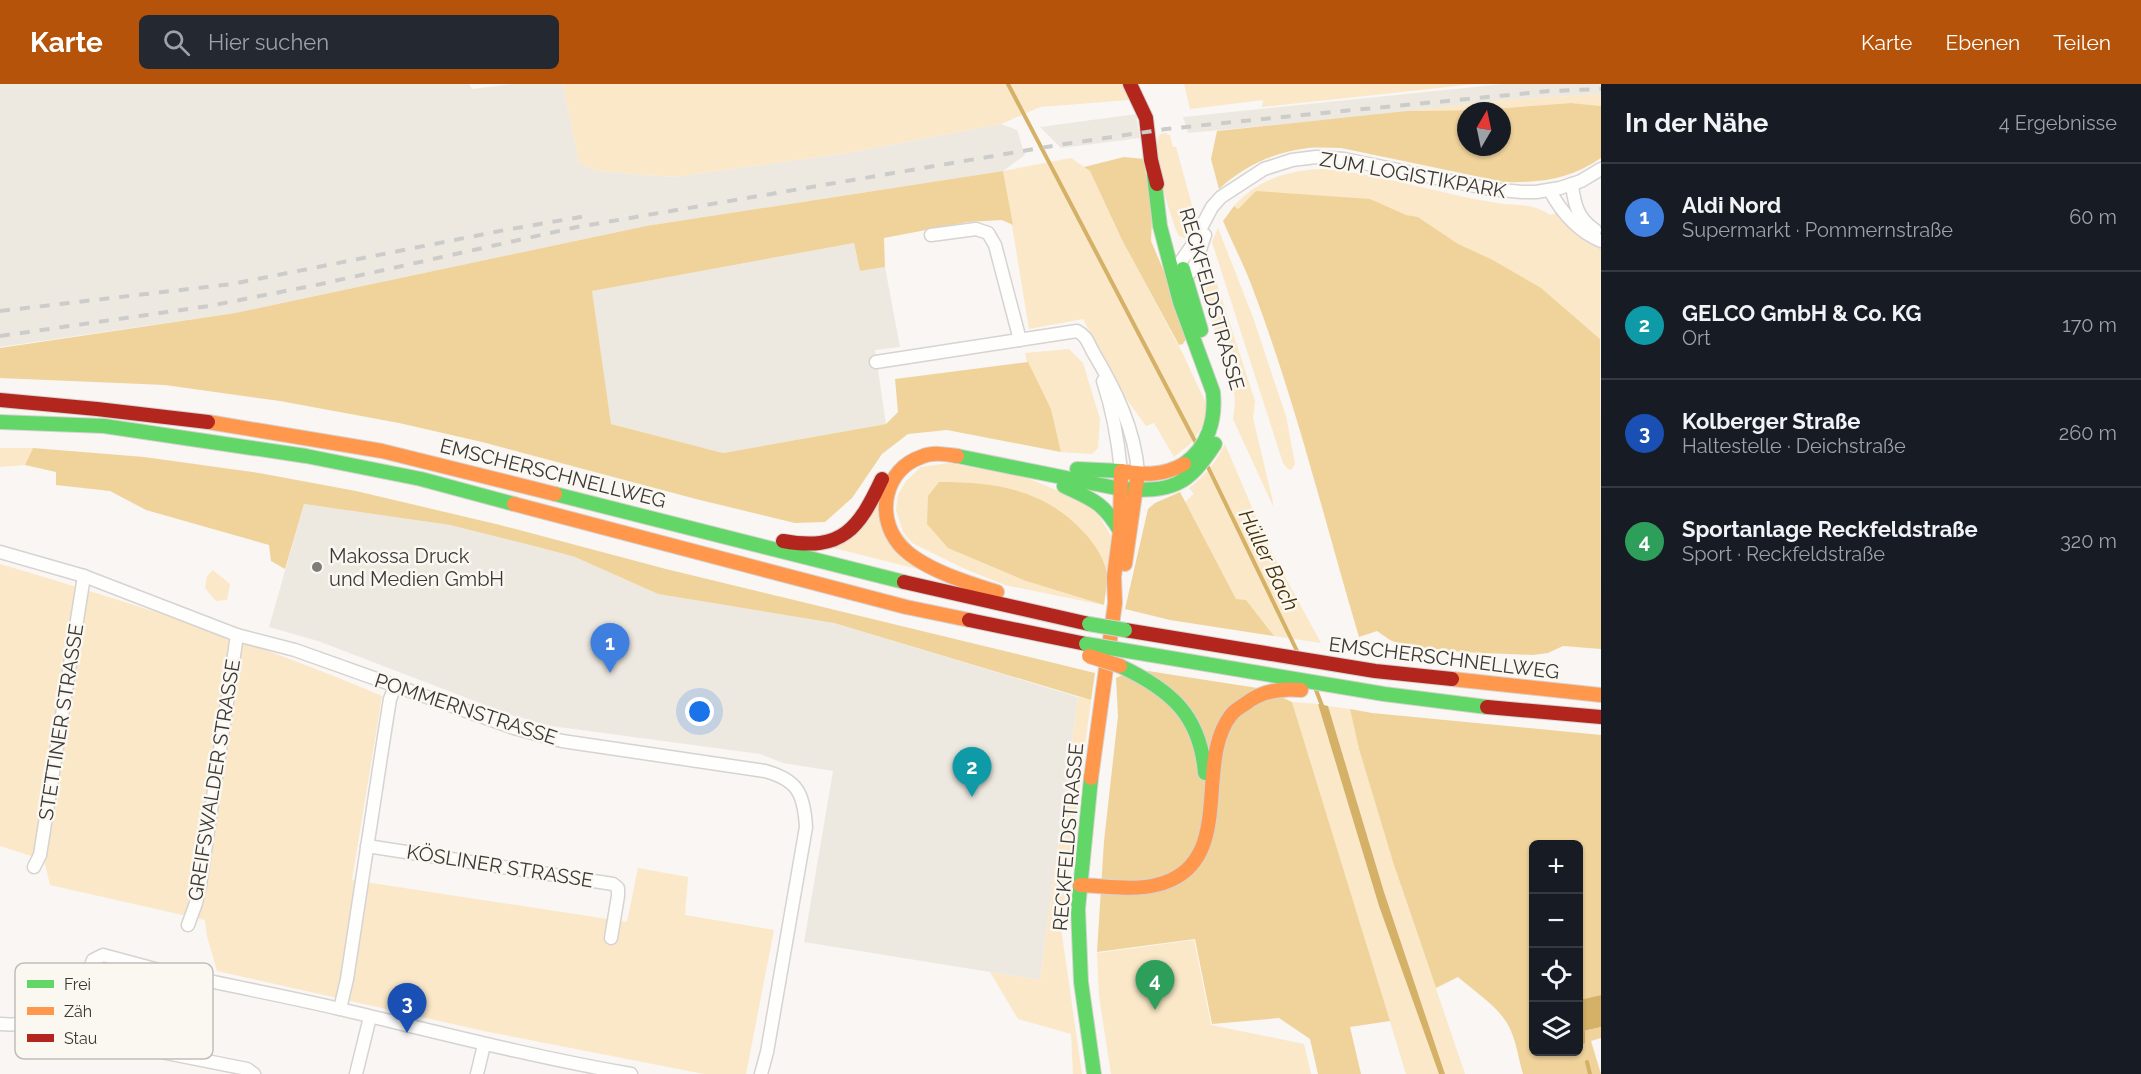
<!DOCTYPE html>
<html lang="de">
<head>
<meta charset="utf-8">
<style>
	body { margin:0; font-family:Raleway,sans-serif; background:#242831; color:#f1f3f6 }
	.controls { position:absolute; right:18px; bottom:18px; display:grid; overflow:hidden; border-radius:9px; box-shadow:0 2px 4px #0004 }
	.controls button { width:54px; height:54px; display:grid; place-items:center; padding:0; border:0; border-bottom:2px solid #363941; background:#171b24; color:#f1f3f6; font:30px sans-serif }
	.compass { position:absolute; left:1457px; top:18px; width:54px; height:54px; border-radius:50%; background:#171b24; box-shadow:0 2px 4px #0004; rotate:9deg }
	.you { position:absolute; left:700px; top:628px; width:21px; height:21px; margin:-15px; border:4px solid #fff; border-radius:50%; background:#1a73e8; box-shadow:0 0 0 9px #1a73e833 }
	.badge { display:grid; place-items:center; width:39px; height:39px; border-radius:50%; background:#b45309; color:#fff; font-size:20px; font-weight:700 }
	.pin { position:absolute; translate:-50% -50px; filter:drop-shadow(0 2px 3px #0008) }
	.pin::after { content:''; position:absolute; top:32px; width:21px; height:18px; background:inherit; clip-path:polygon(0 0,100% 0,50% 100%) }
	.list { margin:0; padding:0; list-style:none }
	h2 { display:flex; justify-content:space-between; align-items:center; height:78px; margin:0; padding:0 24px; font-size:26px }
	h2 small { font-size:20px; font-weight:400; color:#9ea1a6 }
	.list li { display:grid; grid-template-columns:39px 1fr auto; gap:18px; align-items:center; box-sizing:border-box; height:108px; padding:0 24px; border-top:2px solid #363941 }
	.list b { display:block; font-size:22px; white-space:nowrap }
	.list p { margin:0; font-size:20px; white-space:nowrap; color:#9ea1a6 }
	.list em { font-size:20px; font-style:normal; color:#9ea1a6 }
	.icon { flex:none; width:33px; height:33px; fill:none; stroke:currentColor; stroke-width:2; stroke-linecap:round; stroke-linejoin:round }
	.map { position:relative; flex:none; width:1601px; height:990px; overflow:hidden }
	header { display:flex; align-items:center; gap:36px; box-sizing:border-box; height:84px; padding:0 30px; background:#b45309; color:#fff }
	header strong { font-size:28px }
	nav { display:flex; gap:33px; margin-inline-start:auto; font-size:21px }
	.search { width:420px; height:54px; background:#242831; display:flex; align-items:center; gap:15px; box-sizing:border-box; padding:0 21px; border-radius:9px; color:#9ea1a6; font-size:22px }
	main { display:flex }
	aside { flex:1; background:#171b24 }
	.map>svg:first-child { display:block }
	.built { fill:#eee9e0 }
	.green { fill:#fae8c8 }
	.forest { fill:#f0d39b; fill-rule:evenodd }
	.water { fill:#d5b167 }
	.lines { fill:none; stroke-linecap:round; stroke-linejoin:round }
	.stream { stroke:#d5b167; stroke-width:4 }
	.street-casing { stroke:#d6d3d1; stroke-width:15 }
	.fast-casing { stroke:#d6d3d1; stroke-width:16 }
	.slow-casing { stroke:#d6d3d1; stroke-width:16 }
	.jam-casing { stroke:#d6d3d1; stroke-width:16 }
	.street { stroke:#fefefd; stroke-width:12 }
	.fast { stroke:#63d668; stroke-width:14 }
	.slow { stroke:#ff974d; stroke-width:14 }
	.jam { stroke:#b3261e; stroke-width:14 }
	.rail { stroke:#cccccb; stroke-width:4; stroke-dasharray:10 10; stroke-linecap:butt }
	.fast-bridge-casing { stroke:#d5d4d3; stroke-width:16; stroke-linecap:butt }
	.slow-bridge-casing { stroke:#d5d4d3; stroke-width:16; stroke-linecap:butt }
	.fast-bridge { stroke:#63d668; stroke-width:14 }
	.slow-bridge { stroke:#ff974d; stroke-width:14 }
	.poi-dot { fill:#7e7b79; stroke:#fbf7f1; stroke-width:2 }
	.labels { text-anchor:middle; dominant-baseline:central; stroke-width:5; stroke-linejoin:round; paint-order:stroke }
	.street-label { font-size:20px; fill:#3b3937; stroke:#fbf7f1 }
	.poi-label { font-size:20px; fill:#3b3937; stroke:#fbf7f1; text-anchor:start }
	.water-label { font-size:21px; font-style:italic; fill:#453105; stroke:#fbf7f1 }
	.key { fill:#fbf7f1; stroke:#c1beb9; stroke-width:1.5 }
	.key-label { font-size:16px; fill:#3b3937 }
</style>
</head>
<body>
<header>
<strong>Karte</strong>
<div class="search"><svg class="icon" aria-label="search" viewBox="0 0 24 24"><circle cx="10" cy="10" r="6"/><path d="M15 15l6 6"/></svg>Hier suchen</div>
<nav><a>Karte</a><a>Ebenen</a><a>Teilen</a></nav>
</header>
<main>
<div class="map">
<svg width="1601" height="990" viewBox="0 0 1601 990">
	<rect width="100%" height="100%" fill="#f9f6f3"/>
	<g class="built">
		<path d="M0,0H469L472,5L512,0H563L579,79L598,87L673,93L848,69L1001,40L1017,46L1025,71L1003,87L646,142L235,229L0,263Z"/>
		<path d="M1503,0H1601V10L1507,16L1359,33L1188,49L1183,33Z"/>
		<path d="M1136,30L1140,54L1061,64L1040,43Z"/>
		<path d="M854,159L860,187L885,183L900,263L875,266L886,340L723,369L611,340L591,207Z"/>
		<path d="M304,420L450,441L538,463L575,473L658,510L834,539L1078,613L1040,896L804,858L833,687L783,679L760,670L551,642L511,631L318,557L269,543Z"/>
	</g>
	<g class="green">
		<path d="M563,0H1122L1129,16L1040,23L1001,40L848,69L673,93L598,87L579,79Z"/>
		<path d="M1184,0H1475L1262,23L1263,16L1190,25Z"/>
		<path d="M1601,10V22L1571,19L1478,26L1407,27L1507,16Z"/>
		<path d="M1167,49V51H1170L1173,63H1176L1196,136L1185,154L1179,152L1176,146C1169,125 1149,68 1160,50Z"/>
		<path d="M1071,74L1090,87L1122,156L1183,270L1208,324L1205,338L1198,349L1190,360L1174,373L1154,339L1146,342L1125,313L1083,235L1029,245L1003,87Z"/>
		<path d="M1326,85C1384,91 1440,110 1497,119C1516,122 1533,119 1550,131L1556,129L1573,147L1601,162L1600,255L1540,204L1491,175L1457,160L1418,133L1257,107L1237,125L1234,122C1257,95 1292,85 1326,85Z"/>
		<path d="M1218,144L1254,236L1273,294L1286,332L1295,380L1291,386L1288,385L1283,379L1212,158Z"/>
		<path d="M1208,172L1255,317L1253,334L1273,418V422L1233,335L1235,319L1234,308L1205,215V196Z"/>
		<path d="M1069,265L1083,279L1100,335L1098,364L1092,370L1061,368L1051,325L1027,278L1025,269Z"/>
		<path d="M1225,360L1268,461L1321,559L1274,552L1246,517L1236,515L1185,418L1194,410L1189,404C1205,392 1216,378 1225,360Z"/>
		<path d="M0,364H33L25,381L0,383Z"/>
		<path d="M949,379L1025,393L1096,423L1098,430L1111,452L1107,492L1026,497L1103,521L1005,501L965,485L912,459L903,448L896,426L898,411L906,397L921,383Z"/>
		<path d="M878,418L933,489L830,463Z"/>
		<path d="M0,480C129,518 258,559 382,612L352,796L627,838L638,784L688,793L685,831L774,846L746,990H704L484,947L217,887L207,852L205,836L50,801L44,776L0,762Z"/>
		<path d="M213,486L230,500L227,516L216,517L205,504L207,492Z"/>
		<path d="M1078,613L1091,616L1061,844L1082,990H1073L1071,950L1018,935L990,888L1040,896Z"/>
		<path d="M1292,618L1318,620L1379,822L1439,990H1406Z"/>
		<path d="M1328,622L1350,625L1359,665L1393,778L1465,990H1445L1384,808Z"/>
		<path d="M1194,856L1211,941L1304,960L1311,990H1111L1099,912L1097,869Z"/>
	</g>
	<g class="forest">
		<path d="M1571,19L1601,22V74C1571,95 1540,99 1504,98L1341,64C1330,64 1319,63 1308,64C1274,68 1244,82 1219,105L1211,75L1217,47L1407,27L1478,26ZM1466,27H1502V63H1466Z"/>
		<path d="M1124,73L1144,75L1152,135L1151,157L1166,192L1187,253L1183,260L1179,261L1122,156L1090,87L1084,83Z"/>
		<path d="M1003,87L1013,141L1002,136L968,138L884,154L885,183L860,187L854,159L592,207L611,340L723,369L886,340L898,328L895,295L1028,278L1051,325L1061,368L947,346L908,350L882,370L852,414L825,438L795,439L696,415L482,358L399,339L280,317L165,301L0,294V264L235,229L646,142Z"/>
		<path d="M1256,107L1370,115L1406,131L1418,133L1458,160L1491,175L1541,204L1600,255L1601,565L1563,562L1548,569L1533,571L1462,568L1402,561L1390,556L1377,547L1359,553C1324,435 1295,315 1251,200C1243,179 1232,158 1223,137L1234,122L1238,125Z"/>
		<path d="M33,364L144,373L259,389L356,407L500,441L666,485L1095,589L1091,616L834,539L658,510L575,473L538,463L450,441L304,420L285,485L271,477L269,461L146,426L110,407L56,401V388L25,381Z"/>
		<path d="M939,398C998,398 1048,406 1088,453C1097,464 1104,475 1107,489C1108,499 1105,511 1104,521L1026,497L948,464L927,440L928,412Z"/>
		<path d="M1180,408L1236,515L1246,516L1274,552L1170,536L1125,525L1148,425L1155,419Z"/>
		<path d="M1135,585L1264,605L1292,618L1390,937L1350,943L1361,990H1318L1310,955L1279,934L1212,940L1195,855L1097,868L1104,757L1118,632L1116,594Z"/>
		<path d="M1350,625L1372,629L1601,651V911L1579,916L1578,760H1534V968H1578L1579,948L1601,943V954L1591,957L1601,990H1523C1518,973 1516,954 1507,939C1496,921 1474,907 1458,893L1436,904L1393,778L1359,665Z"/>
	</g>
	<g class="water">
		<path d="M1318,620L1328,622L1384,808L1445,990H1439L1379,822Z"/>
		<path d="M1601,911V943L1579,948V916Z"/>
	</g>
	<g class="lines">
		<g class="stream">
			<path d="M1008,0L1196,359"/>
			<path d="M1206,379L1297,567"/>
			<path d="M1316,606L1323,624"/>
			<path d="M1583,958V948"/>
			<path d="M1587,978L1590,990"/>
		</g>
		<defs>
			<g id="street">
				<path d="M1572,100C1574,120 1578,135 1595,146"/>
				<path d="M1550,107C1562,129 1577,147 1601,157"/>
				<path d="M931,151L976,145L988,149L995,161L1020,256"/>
				<path d="M1173,189L1191,163L1212,123L1221,113L1264,85L1292,76L1316,73L1344,75L1490,105L1522,108H1536L1560,104L1581,97L1601,85"/>
				<path d="M1179,196C1198,189 1198,168 1205,151"/>
				<path d="M876,278L1077,247C1087,252 1088,259 1093,268C1115,305 1135,345 1138,389"/>
				<path d="M1103,297C1113,327 1118,356 1121,387"/>
				<path d="M0,468L84,492L237,551L295,566L514,644L562,657L765,687C798,696 804,710 806,743L767,968L761,990"/>
				<path d="M367,762L613,800L618,804V812L611,854"/>
				<path d="M34,783L40,771L84,492"/>
				<path d="M188,841L196,819L200,801L237,551"/>
				<path d="M86,922L136,963L247,985L254,990"/>
				<path d="M340,925L347,895L383,659L390,615L395,603"/>
				<path d="M73,927L93,876L103,871L155,885L160,899"/>
				<path d="M0,940C43,944 86,922 126,908C155,899 184,895 214,898C256,907 298,915 340,925C437,948 533,973 631,990"/>
				<path d="M356,990L370,933"/>
				<path d="M477,990L484,961"/>
			</g>
			<g id="fast">
				<path d="M1154,92L1160,142L1180,218L1213,308C1216,336 1208,363 1184,380"/>
				<path d="M1183,185L1201,246"/>
				<path d="M0,338L104,342L306,372L421,395L514,420"/>
				<path d="M957,372L1121,405"/>
				<path d="M1077,385L1121,387"/>
				<path d="M1064,402C1093,416 1103,418 1120,447"/>
				<path d="M1121,405C1171,408 1187,403 1215,360"/>
				<path d="M555,410L904,498"/>
				<path d="M1122,566L1384,610L1487,623"/>
				<path d="M1120,582C1171,606 1200,631 1205,689"/>
				<path d="M1091,694L1078,825L1081,898L1094,990"/>
			</g>
			<g id="slow">
				<path d="M208,338L382,367L555,410"/>
				<path d="M957,372C945,370 932,368 921,373C885,385 875,431 899,460C919,484 968,499 997,508"/>
				<path d="M514,420L906,523L969,536"/>
				<path d="M1125,480L1137,396"/>
				<path d="M1452,595L1601,611"/>
				<path d="M1091,694L1115,519L1114,493L1120,447L1121,387C1144,391 1163,392 1184,380"/>
				<path d="M1080,801C1109,802 1143,809 1171,796C1233,768 1195,677 1231,631C1234,627 1240,623 1245,620C1261,607 1281,604 1301,606"/>
			</g>
			<g id="jam">
				<path d="M1130,0L1146,34L1151,76L1157,100"/>
				<path d="M0,316L97,325L208,338"/>
				<path d="M783,457C843,468 859,444 882,395"/>
				<path d="M904,498L1089,540"/>
				<path d="M969,536L1086,560"/>
				<path d="M1125,546L1375,587L1452,595"/>
				<path d="M1487,623L1601,633"/>
			</g>
		</defs>
		<use href="#street" class="street-casing"/>
		<use href="#fast" class="fast-casing"/>
		<use href="#slow" class="slow-casing"/>
		<use href="#jam" class="jam-casing"/>
		<use href="#street" class="street"/>
		<use href="#fast" class="fast"/>
		<use href="#slow" class="slow"/>
		<use href="#jam" class="jam"/>
		<g class="rail">
			<path d="M0,227L232,200L505,146L592,131"/>
			<path d="M0,252L209,222L321,200L577,143L1058,61L1166,45L1302,31L1550,7L1601,5"/>
		</g>
		<defs>
			<g id="fast-bridge">
				<path d="M1089,540L1125,546"/>
				<path d="M1086,560L1122,566"/>
			</g>
			<path id="slow-bridge" d="M1089,572L1120,582"/>
		</defs>
		<use href="#fast-bridge" class="fast-bridge-casing"/>
		<use href="#slow-bridge" class="slow-bridge-casing"/>
		<use href="#fast-bridge" class="fast-bridge"/>
		<use href="#slow-bridge" class="slow-bridge"/>
	</g>
	<circle class="poi-dot" cx="317" cy="483" r="6"/>
	<g class="labels">
		<g class="street-label">
			<text transform="translate(1413 91) rotate(10)">ZUM LOGISTIKPARK</text>
			<text transform="translate(1212 215) rotate(74)">RECKFELDSTRASSE</text>
			<text transform="translate(553 389) rotate(14)">EMSCHERSCHNELLWEG</text>
			<text transform="translate(1444 574) rotate(7)">EMSCHERSCHNELLWEG</text>
			<text transform="translate(466 625) rotate(18)">POMMERNSTRASSE</text>
			<text transform="translate(61 638) rotate(-81)">STETTINER STRASSE</text>
			<text transform="translate(214 696) rotate(-81)">GREIFSWALDER STRASSE</text>
			<text transform="translate(1068 753) rotate(-85)">RECKFELDSTRASSE</text>
			<text transform="translate(500 782) rotate(9)">KÖSLINER STRASSE</text>
		</g>
		<g class="poi-label">
			<text x="329" y="472">Makossa Druck<tspan x="329" dy="23">und Medien GmbH</tspan></text>
		</g>
		<g class="water-label">
			<text transform="translate(1269 476) rotate(64)">Hüller Bach</text>
		</g>
	</g>
	<rect x="15" y="879" width="198" height="96" rx="9" class="key"/>
	<rect x="27" y="896" width="27" height="8" fill="#63d668"/>
	<rect x="27" y="923" width="27" height="8" fill="#ff974d"/>
	<rect x="27" y="950" width="27" height="8" fill="#b3261e"/>
	<g class="key-label">
		<text x="64" y="906">Frei</text>
		<text x="64" y="933">Zäh</text>
		<text x="64" y="960">Stau</text>
	</g>
</svg>
<div class="controls">
<button>+</button>
<button>−</button>
<button><svg class="icon" aria-label="locate" viewBox="0 0 24 24"><circle cx="12" cy="12" r="6"/><path d="M12 2v4M12 18v4M2 12h4M18 12h4"/></svg></button>
<button><svg class="icon" aria-label="layers" viewBox="0 0 24 24"><path d="M12 4l9 5-9 5-9-5zM3 14l9 5 9-5"/></svg></button>
</div>
<svg class="compass" viewBox="-18 -18 36 36"><path d="M0-13l5 13h-10z" fill="#e53935"/><path d="M0 13l5-13h-10z" fill="#9ea1a6"/></svg>
<div class="you"></div>
<div class="pin badge" style="left:610px;top:589px;background:#3f7fe0">1</div>
<div class="pin badge" style="left:972px;top:713px;background:#0f9aa8">2</div>
<div class="pin badge" style="left:407px;top:949px;background:#1a4fb4">3</div>
<div class="pin badge" style="left:1155px;top:926px;background:#2e9e5b">4</div>
</div>
<aside>
<h2>In der Nähe<small>4 Ergebnisse</small></h2>
<ul class="list">
<li><span class="badge" style="background:#3f7fe0">1</span><div><b>Aldi Nord</b><p>Supermarkt · Pommernstraße</p></div><em>60 m</em></li>
<li><span class="badge" style="background:#0f9aa8">2</span><div><b>GELCO GmbH &amp; Co. KG</b><p>Ort</p></div><em>170 m</em></li>
<li><span class="badge" style="background:#1a4fb4">3</span><div><b>Kolberger Straße</b><p>Haltestelle · Deichstraße</p></div><em>260 m</em></li>
<li><span class="badge" style="background:#2e9e5b">4</span><div><b>Sportanlage Reckfeldstraße</b><p>Sport · Reckfeldstraße</p></div><em>320 m</em></li>
</ul>
</aside>
</main>
</body>
</html>
